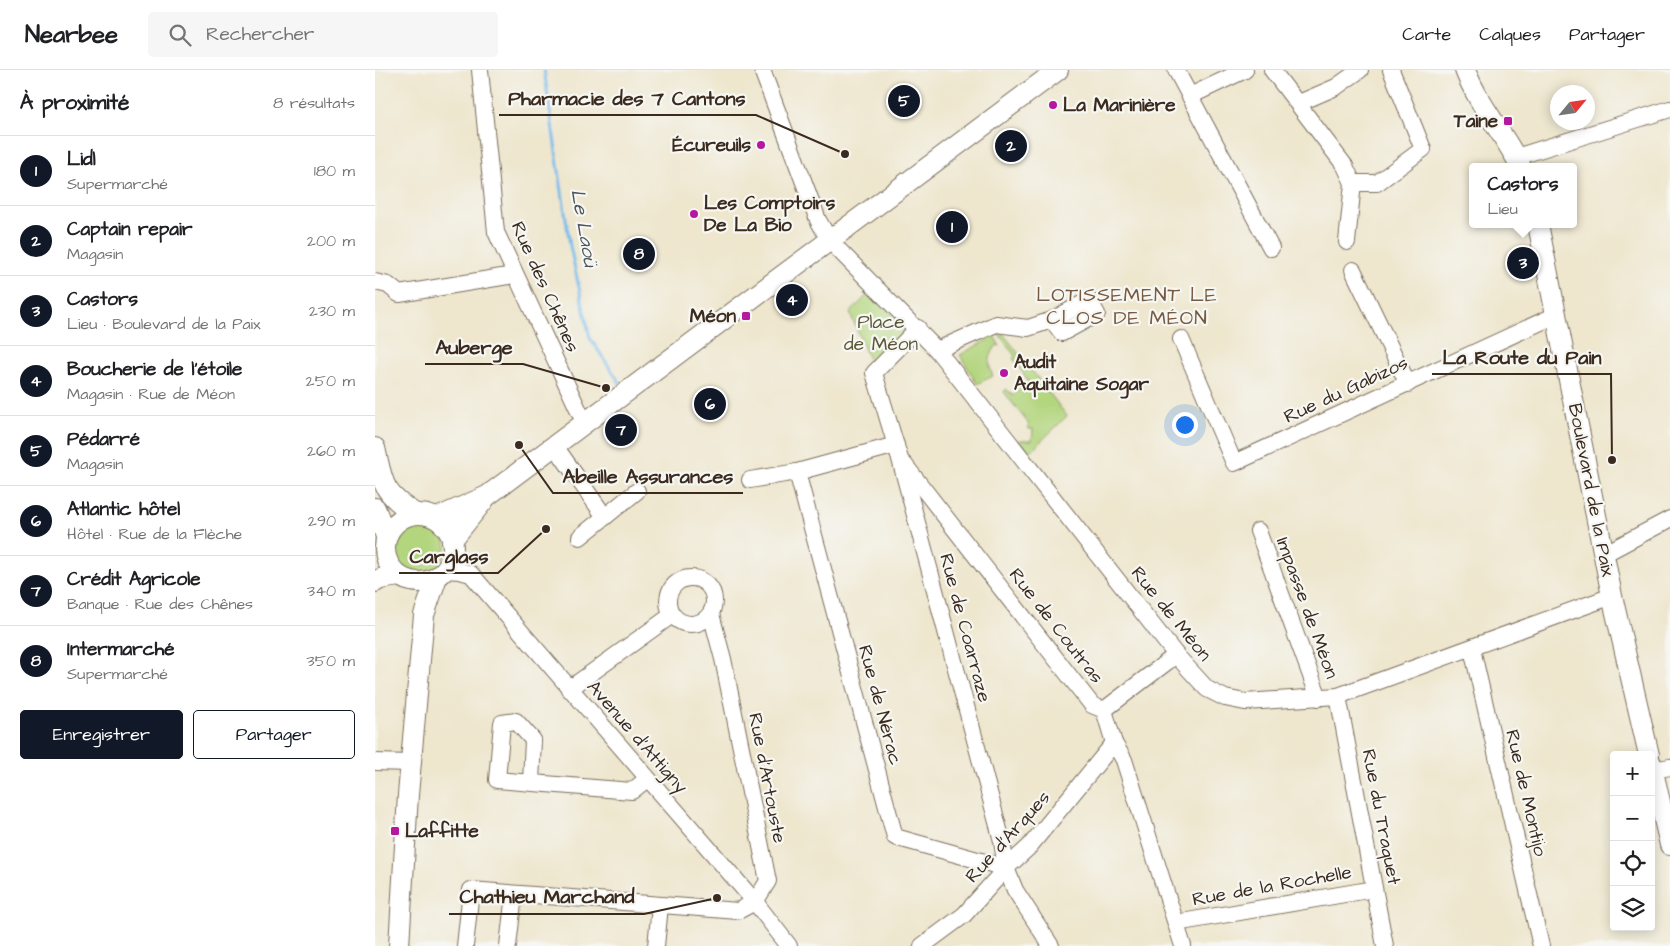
<!DOCTYPE html>
<html lang="fr">
<head>
<meta charset="utf-8">
<style>
	body { margin:0; font-family:"Architects Daughter",sans-serif; background:#f6f6f6; color:#202124 }
	.controls { position:absolute; right:15px; bottom:15px; display:grid; overflow:hidden; border-radius:5px; box-shadow:0 2px 12px #0003 }
	.controls button { width:45px; height:45px; display:grid; place-items:center; padding:0; border:0; border-bottom:1px solid #e0e0e0; background:#fff; color:#202124; font:25px sans-serif }
	.compass { position:absolute; left:1175px; top:15px; width:45px; height:45px; border-radius:50%; background:#fff; box-shadow:0 2px 12px #0003; rotate:61deg }
	.you { position:absolute; left:809px; top:354px; width:18px; height:18px; margin:-12px; border:4px solid #fff; border-radius:50%; background:#1a73e8; box-shadow:0 0 0 8px #1a73e833 }
	.badge { display:grid; place-items:center; width:32px; height:32px; border-radius:50%; background:#111827; color:#fff; font-size:16px; font-weight:700 }
	.pin { position:absolute; translate:-50% -50%; border:2px solid #fff; box-shadow:0 1px 5px #0006 }
	.popup { position:absolute; left:1094px; top:93px; width:108px; height:65px; box-sizing:border-box; display:grid; place-content:center; border-radius:5px; background:#fff; filter:drop-shadow(0 1px 4px #0005); font-size:16px; white-space:nowrap; color:#757577 }
	.popup b { font-size:19px; color:#202124 }
	.popup::after { content:''; position:absolute; left:50%; top:100%; margin-left:-10px; border:10px solid transparent; border-top-color:#fff }
	.list { margin:0; padding:0; list-style:none }
	h2 { display:flex; justify-content:space-between; align-items:center; height:65px; margin:0; padding:0 20px; font-size:21px }
	h2 small { font-size:16px; font-weight:400; color:#757577 }
	.list li { display:grid; grid-template-columns:32px 1fr auto; gap:15px; align-items:center; box-sizing:border-box; height:70px; padding:0 20px; border-top:1px solid #e0e0e0 }
	.list b { display:block; font-size:19px; white-space:nowrap }
	.list p { margin:0; font-size:16px; white-space:nowrap; color:#757577 }
	.list em { font-size:16px; font-style:normal; color:#757577 }
	.actions { display:flex; gap:10px; padding:15px 20px }
	.actions a { flex:1; padding:11px 0; border:1px solid #111827; border-radius:5px; text-align:center; font-size:18px; color:#111827 }
	.actions .main { background:#111827; color:#fff }
	.icon { flex:none; width:28px; height:28px; fill:none; stroke:currentColor; stroke-width:2; stroke-linecap:round; stroke-linejoin:round }
	.map { position:relative; flex:none; width:1295px; height:876px; overflow:hidden }
	header { display:flex; align-items:center; gap:30px; box-sizing:border-box; height:70px; padding:0 25px; background:#fff; border-bottom:1px solid #e0e0e0 }
	header strong { font-size:24px }
	nav { display:flex; gap:28px; margin-inline-start:auto; font-size:18px }
	.search { width:350px; height:45px; background:#f6f6f6; display:flex; align-items:center; gap:12px; box-sizing:border-box; padding:0 18px; border-radius:5px; color:#757577; font-size:19px }
	main { display:flex }
	aside { flex:1; background:#fff }
	.map>svg:first-child { display:block }
	.green { fill:#b3d57e; stroke:#77804e }
	.lines { fill:none; stroke-linecap:round; stroke-linejoin:round }
	.stream { stroke:#77bbed; stroke-width:3 }
	.minor-casing { stroke:#7a6c5b; stroke-width:18 }
	.major-casing { stroke:#7a6c5b; stroke-width:22 }
	.minor { stroke:#fff; stroke-width:16 }
	.major { stroke:#fff; stroke-width:20 }
	.poi-dot { fill:#b5179e; stroke:#f6f6f2; stroke-width:2 }
	.labels { text-anchor:middle; dominant-baseline:central; stroke-width:4.5; stroke-linejoin:round; paint-order:stroke }
	.poi-label { font-size:19px; font-weight:bold; fill:#3b2a1e; stroke:#f6f6f2; text-anchor:start }
	.street-label { font-size:19px; fill:#3b2a1e; stroke:#f6f6f2 }
	.park-label { font-size:19px; fill:#595536; stroke:#f6f6f2 }
	.water-label { font-size:20px; font-style:italic; fill:#4d565c; stroke:#f6f6f2 }
	.neighbourhood-label { font-size:20px; letter-spacing:1px; fill:#785a41; stroke:#f6f6f2 }
	.leader { fill:none; stroke:#3b2a1e; stroke-width:2 }
	.callout-dot { fill:#3b2a1e; stroke:#f6f6f2; stroke-width:2 }
	.callout-label { font-size:20px; text-anchor:middle; font-weight:bold; fill:#3b2a1e; stroke:#f6f6f2; stroke-width:4.5; stroke-linejoin:round; paint-order:stroke }
</style>
</head>
<body>
<header>
<strong>Nearbee</strong>
<div class="search"><svg class="icon" aria-label="search" viewBox="0 0 24 24"><circle cx="10" cy="10" r="6"/><path d="M15 15l6 6"/></svg>Rechercher</div>
<nav><a>Carte</a><a>Calques</a><a>Partager</a></nav>
</header>
<main>
<aside>
<h2>À proximité<small>8 résultats</small></h2>
<ul class="list">
<li><span class="badge">1</span><div><b>Lidl</b><p>Supermarché</p></div><em>180 m</em></li>
<li><span class="badge">2</span><div><b>Captain repair</b><p>Magasin</p></div><em>200 m</em></li>
<li><span class="badge">3</span><div><b>Castors</b><p>Lieu · Boulevard de la Paix</p></div><em>230 m</em></li>
<li><span class="badge">4</span><div><b>Boucherie de l'étoile</b><p>Magasin · Rue de Méon</p></div><em>250 m</em></li>
<li><span class="badge">5</span><div><b>Pédarré</b><p>Magasin</p></div><em>260 m</em></li>
<li><span class="badge">6</span><div><b>Atlantic hôtel</b><p>Hôtel · Rue de la Flèche</p></div><em>290 m</em></li>
<li><span class="badge">7</span><div><b>Crédit Agricole</b><p>Banque · Rue des Chênes</p></div><em>340 m</em></li>
<li><span class="badge">8</span><div><b>Intermarché</b><p>Supermarché</p></div><em>350 m</em></li>
</ul>
<div class="actions"><a class="main">Enregistrer</a><a>Partager</a></div>
</aside>
<div class="map">
<svg width="1295" height="876" viewBox="0 0 1295 876">
	<rect width="100%" height="100%" fill="#f6f6f2"/>
	<filter id="ink" filterUnits="userSpaceOnUse"><feTurbulence type="fractalNoise" baseFrequency=".02" numOctaves="2"/><feDisplacementMap in="SourceGraphic" scale="10" xChannelSelector="R" yChannelSelector="G"/><feConvolveMatrix kernelMatrix="1 2 1 2 8 2 1 2 1" color-interpolation-filters="sRGB"/></filter>
	<filter id="wash" filterUnits="userSpaceOnUse"><feTurbulence type="fractalNoise" baseFrequency=".0096" numOctaves="4" result="noise"/><feDisplacementMap in="SourceGraphic" scale="20" xChannelSelector="R" yChannelSelector="G"/><feGaussianBlur stdDeviation="1.12" result="paint"/><feColorMatrix in="noise" values="0 0 0 0 0 0 0 0 0 0 0 0 0 0 0 0 0 1.4 0 .05"/><feComposite in="paint" operator="in"/></filter>
	<g filter="url(#wash)">
		<rect width="100%" height="100%" fill="#eee6cd"/>
		<g class="green">
			<path d="M495,222L537,263L499,302L475,243Z"/>
			<path d="M627,262L692,346L654,383L645,370H657L658,359H654L653,353L629,322L631,319L638,326L653,311L638,288L640,286L624,264Z"/>
			<path d="M619,266L625,276L622,275C614,285 612,295 618,306L602,314L585,285Z"/>
			<circle cx="44" cy="478" r="27"/>
		</g>
		<g class="lines">
			<path class="stream" d="M169,0L195,176L215,268L245,313"/>
		</g>
	</g>
	<g filter="url(#ink)">
		<g class="lines">
			<defs>
				<g id="minor">
					<path d="M105,0L121,162L210,354"/>
					<path d="M387,0L443,150L455,171L562,280L801,585L832,619L850,628L870,632L963,626L1237,526"/>
					<path d="M801,0L896,178"/>
					<path d="M897,0L970,96L978,113L972,172"/>
					<path d="M815,26L870,0"/>
					<path d="M924,33L961,17L985,0"/>
					<path d="M1141,87L1295,39"/>
					<path d="M978,113H1002L1048,79L1016,0"/>
					<path d="M978,200L1033,314"/>
					<path d="M0,212L13,215L24,224L139,205"/>
					<path d="M543,258L499,303L525,389L627,771L631,798L640,820L676,876"/>
					<path d="M806,269L859,393L1181,245"/>
					<path d="M562,280L621,254L653,258L677,250L714,230L722,244L687,263L677,250"/>
					<path d="M180,376L230,447"/>
					<path d="M529,394L717,635L729,640L739,673L749,690L808,876"/>
					<path d="M422,402L520,767L631,798"/>
					<path d="M375,410L422,402L521,375"/>
					<path d="M883,461L944,628"/>
					<path d="M205,467L262,421"/>
					<path d="M1229,484L1295,449"/>
					<path d="M70,500L85,501L96,504L380,832L414,876"/>
					<circle cx="316" cy="531" r="23"/>
					<path d="M1097,579L1166,876"/>
					<path d="M194,619L297,545"/>
					<path d="M963,626L1010,876"/>
					<path d="M729,640L801,585"/>
					<path d="M0,692L36,693"/>
					<path d="M1278,700L1295,697"/>
					<path d="M156,712L158,670L141,651L127,653L122,710L257,721L272,709"/>
					<path d="M801,853L999,819"/>
					<path d="M90,876L96,820L363,841L380,832L393,811L348,589L336,544"/>
					<path d="M133,876L139,824"/>
					<path d="M281,876L285,836"/>
					<path d="M547,876L589,845L631,798L654,777L739,673"/>
				</g>
				<g id="major">
					<path d="M1090,0C1103,34 1129,64 1146,97"/>
					<path d="M1163,154L1237,526L1274,685"/>
					<path d="M0,378C8,413 7,423 39,443"/>
					<path d="M0,438L11,466"/>
					<circle cx="44" cy="478" r="34"/>
					<path d="M62,448L112,426L683,0"/>
					<path d="M77,470L109,430"/>
					<path d="M0,512L5,509L24,506"/>
					<path d="M1276,693L1295,775"/>
					<path d="M24,876L33,725L49,545L62,507"/>
				</g>
			</defs>
			<use href="#minor" class="minor-casing"/>
			<use href="#major" class="major-casing"/>
			<use href="#minor" class="minor"/>
			<use href="#major" class="major"/>
		</g>
	</g>
	<g class="poi-dot">
		<circle cx="678" cy="35" r="5"/>
		<rect x="1128" y="46" width="10" height="10" rx="2.5"/>
		<circle cx="386" cy="75" r="5"/>
		<circle cx="319" cy="144" r="5"/>
		<rect x="366" y="241" width="10" height="10" rx="2.5"/>
		<circle cx="629" cy="303" r="5"/>
		<rect x="15" y="756" width="10" height="10" rx="2.5"/>
	</g>
	<g class="labels">
		<g class="poi-label">
			<text x="688" y="35">La Marinière</text>
			<text x="1123" y="51" text-anchor="end">Taine</text>
			<text x="376" y="75" text-anchor="end">Écureuils</text>
			<text x="329" y="133">Les Comptoirs<tspan x="329" dy="22">De La Bio</tspan></text>
			<text x="361" y="246" text-anchor="end">Méon</text>
			<text x="639" y="292">Audit<tspan x="639" dy="22">Aquitaine Sogar</tspan></text>
			<text x="30" y="761">Laffitte</text>
		</g>
		<g class="street-label">
			<text transform="translate(170 217) rotate(66)">Rue des Chênes</text>
			<text transform="translate(971 320) rotate(-25)">Rue du Gabizos</text>
			<text transform="translate(1216 420) rotate(79)">Boulevard de la Paix</text>
			<text transform="translate(932 538) rotate(70)">Impasse de Méon</text>
			<text transform="translate(796 544) rotate(51)">Rue de Méon</text>
			<text transform="translate(681 556) rotate(52)">Rue de Coutras</text>
			<text transform="translate(590 558) rotate(75)">Rue de Coarraze</text>
			<text transform="translate(505 635) rotate(75)">Rue de Nérac</text>
			<text transform="translate(262 667) rotate(49)">Avenue d'Attigny</text>
			<text transform="translate(392 708) rotate(79)">Rue d'Artouste</text>
			<text transform="translate(1151 723) rotate(77)">Rue de Montijo</text>
			<text transform="translate(1006 747) rotate(79)">Rue du Traquet</text>
			<text transform="translate(633 767) rotate(-48)">Rue d'Arques</text>
			<text transform="translate(897 816) rotate(-10)">Rue de la Rochelle</text>
		</g>
		<g class="park-label">
			<text x="506" y="252">Place<tspan x="506" dy="22">de Méon</tspan></text>
		</g>
		<g class="water-label">
			<text transform="translate(209 158) rotate(80)">Le Laoü</text>
		</g>
		<g class="neighbourhood-label">
			<text x="752" y="225">LOTISSEMENT LE<tspan x="752" dy="23">CLOS DE MÉON</tspan></text>
		</g>
	</g>
	<path class="leader" d="M470 84L381 45H124M231 318L148 294H50M1237 390L1236 304H1057M144 375L178 423H368M171 459L123 503H24M342 828L269 844H74"/>
	<g class="callout-dot">
		<circle cx="470" cy="84" r="5"/>
		<circle cx="231" cy="318" r="5"/>
		<circle cx="1237" cy="390" r="5"/>
		<circle cx="144" cy="375" r="5"/>
		<circle cx="171" cy="459" r="5"/>
		<circle cx="342" cy="828" r="5"/>
	</g>
	<g class="callout-label">
		<text x="252" y="35">Pharmacie des 7 Cantons</text>
		<text x="99" y="284">Auberge</text>
		<text x="1147" y="294">La Route du Pain</text>
		<text x="273" y="413">Abeille Assurances</text>
		<text x="74" y="493">Carglass</text>
		<text x="172" y="833">Chathieu Marchand</text>
	</g>
</svg>
<div class="controls">
<button>+</button>
<button>−</button>
<button><svg class="icon" aria-label="locate" viewBox="0 0 24 24"><circle cx="12" cy="12" r="6"/><path d="M12 2v4M12 18v4M2 12h4M18 12h4"/></svg></button>
<button><svg class="icon" aria-label="layers" viewBox="0 0 24 24"><path d="M12 4l9 5-9 5-9-5zM3 14l9 5 9-5"/></svg></button>
</div>
<svg class="compass" viewBox="-18 -18 36 36"><path d="M0-13l5 13h-10z" fill="#e53935"/><path d="M0 13l5-13h-10z" fill="#757577"/></svg>
<div class="you"></div>
<div class="pin badge" style="left:577px;top:157px">1</div>
<div class="pin badge" style="left:636px;top:76px">2</div>
<div class="pin badge" style="left:1148px;top:193px">3</div>
<div class="popup"><b>Castors</b>Lieu</div>
<div class="pin badge" style="left:417px;top:230px">4</div>
<div class="pin badge" style="left:529px;top:31px">5</div>
<div class="pin badge" style="left:335px;top:334px">6</div>
<div class="pin badge" style="left:246px;top:360px">7</div>
<div class="pin badge" style="left:264px;top:184px">8</div>
</div>
</main>
</body>
</html>
